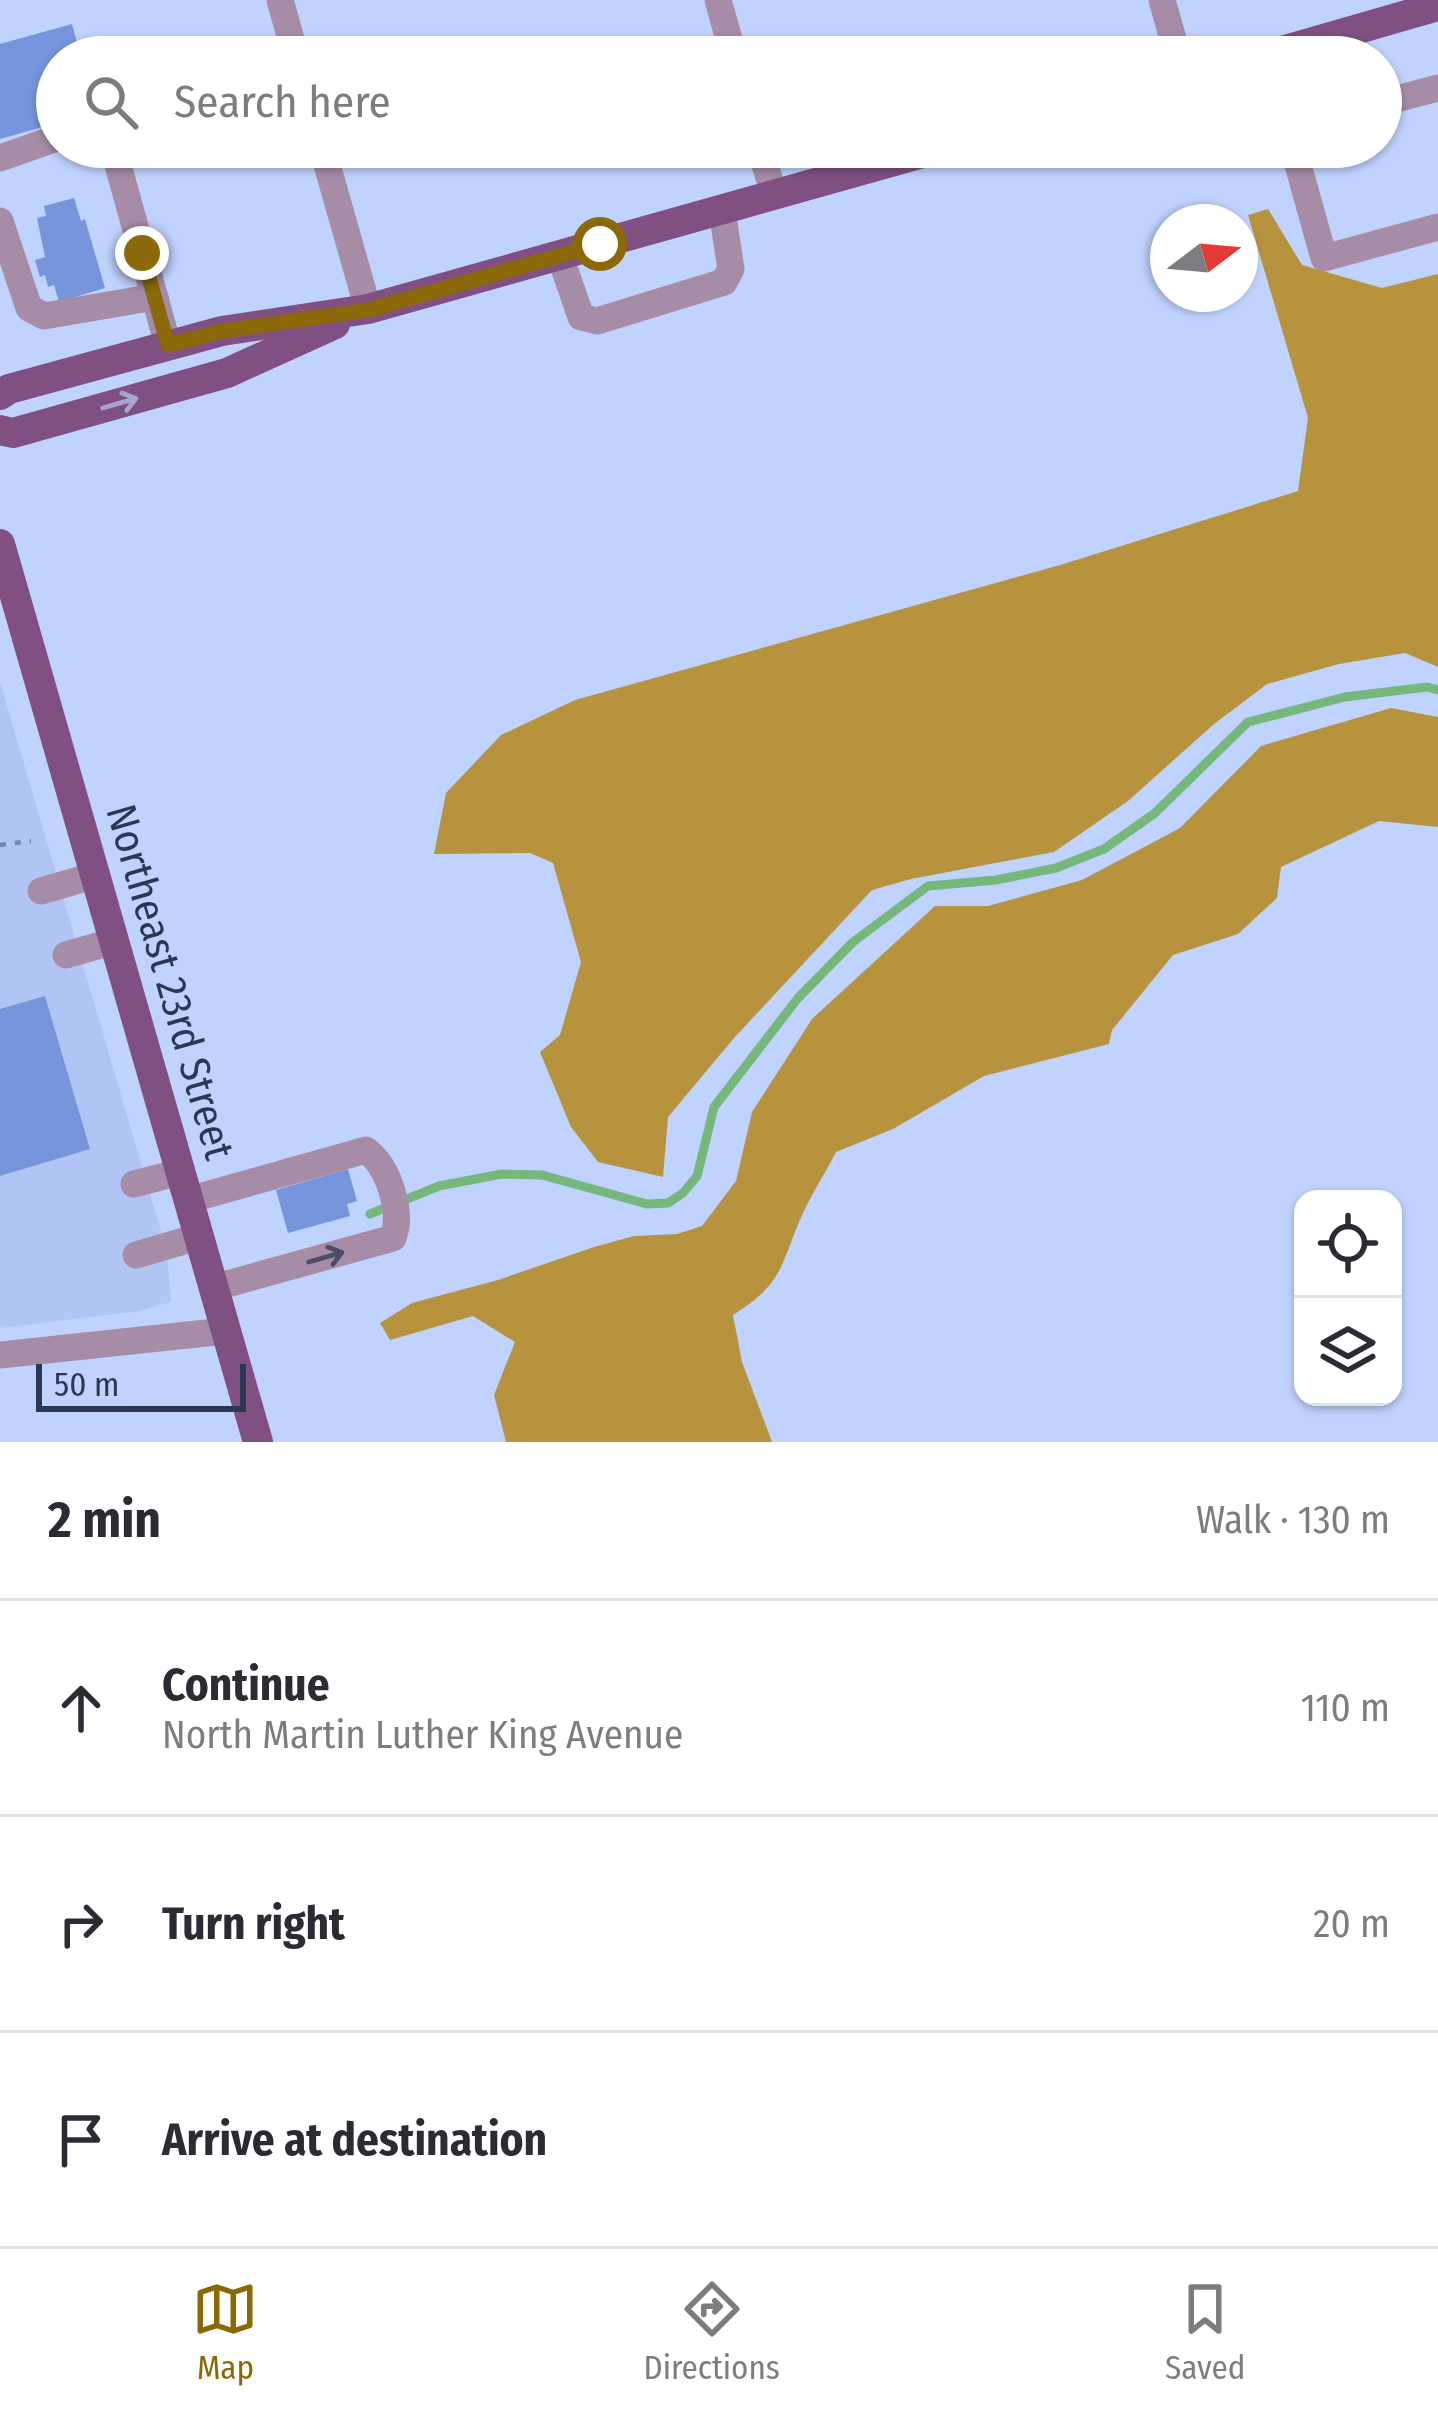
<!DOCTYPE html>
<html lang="en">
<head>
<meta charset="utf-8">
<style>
	body { margin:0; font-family:"Fira Sans Condensed",sans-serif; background:#f7f7f7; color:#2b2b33 }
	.controls { position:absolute; right:36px; bottom:36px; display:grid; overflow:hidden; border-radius:24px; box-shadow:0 3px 9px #0004 }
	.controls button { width:108px; height:108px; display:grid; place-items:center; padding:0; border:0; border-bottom:3px solid #e1e1e2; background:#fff; color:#2b2b33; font:60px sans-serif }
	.compass { position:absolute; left:1150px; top:204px; width:108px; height:108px; border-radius:50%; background:#fff; box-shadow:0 3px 9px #0004; rotate:74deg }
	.scale { position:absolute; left:36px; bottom:30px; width:210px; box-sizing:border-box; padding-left:12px; border:6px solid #2b3754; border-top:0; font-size:33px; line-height:42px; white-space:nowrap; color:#2b3754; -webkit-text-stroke:9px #c0d3fe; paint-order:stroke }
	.stop { position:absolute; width:36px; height:36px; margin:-27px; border:9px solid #8b6909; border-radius:50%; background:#fff }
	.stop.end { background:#8b6909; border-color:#fff; box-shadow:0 3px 12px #0008 }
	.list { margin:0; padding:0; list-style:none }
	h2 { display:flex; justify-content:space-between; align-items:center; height:156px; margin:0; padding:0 48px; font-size:51px }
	h2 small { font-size:39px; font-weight:400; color:#7c7c81 }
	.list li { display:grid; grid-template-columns:78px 1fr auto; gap:36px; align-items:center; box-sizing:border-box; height:216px; padding:0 48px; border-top:3px solid #e1e1e2 }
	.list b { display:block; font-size:45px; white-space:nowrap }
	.list p { margin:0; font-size:39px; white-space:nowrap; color:#7c7c81 }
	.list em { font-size:39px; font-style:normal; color:#7c7c81 }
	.icon { flex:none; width:66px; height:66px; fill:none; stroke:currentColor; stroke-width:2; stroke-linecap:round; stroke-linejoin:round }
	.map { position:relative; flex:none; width:1438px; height:1442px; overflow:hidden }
	.search { position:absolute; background:#fff; box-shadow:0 3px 9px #0004; left:36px; right:36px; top:36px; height:132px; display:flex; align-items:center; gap:30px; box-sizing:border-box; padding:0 42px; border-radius:66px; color:#7c7c81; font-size:45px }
	.sheet { height:804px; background:#fff }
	nav { display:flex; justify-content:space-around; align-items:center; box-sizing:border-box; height:168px; border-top:3px solid #e1e1e2; background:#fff; font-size:33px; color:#7c7c81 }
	nav a { display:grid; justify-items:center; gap:6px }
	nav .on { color:#8b6909 }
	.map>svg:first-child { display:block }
	.built { fill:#b0c5f4 }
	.forest { fill:#b7933e }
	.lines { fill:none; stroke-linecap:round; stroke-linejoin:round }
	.stream { stroke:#76b87b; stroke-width:9 }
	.building { fill:#7795dc }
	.path { stroke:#7787ab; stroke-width:4.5; stroke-dasharray:6 9; stroke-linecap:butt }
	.minor { stroke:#a78ca7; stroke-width:27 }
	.major { stroke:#7f5081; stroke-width:30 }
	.oneway { stroke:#a9a5d2 }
	.oneway2 { stroke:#4a4c69 }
	.route { stroke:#8b6909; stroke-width:15 }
	.labels { text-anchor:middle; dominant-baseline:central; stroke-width:10; stroke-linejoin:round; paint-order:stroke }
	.street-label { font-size:42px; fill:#2b3754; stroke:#c0d3fe }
</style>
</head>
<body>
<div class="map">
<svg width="1438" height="1442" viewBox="0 0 1438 1442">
	<rect width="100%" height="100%" fill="#c0d3fe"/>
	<path class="built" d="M0,682L167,1252L171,1302L139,1311L0,1328Z"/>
	<g class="forest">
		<path d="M1268,209L1302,265L1382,288L1438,274V667L1405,653L1339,664L1267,684L1214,724L1128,801L1054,852L911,879L872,890L734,1038L668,1117L663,1177L598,1162L571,1127L540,1052L560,1035L581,962L553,863L530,853L434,854L446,793L501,735L575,700L1060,565L1298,491L1308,418L1248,215Z"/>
		<path d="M1391,708L1438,717V827L1379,821L1281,867L1277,898L1238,934L1173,955L1112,1030L1109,1044L984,1076L893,1129L836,1152C824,1175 809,1198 799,1222C779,1271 781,1284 733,1315L742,1362L772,1442H506L494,1395L515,1342L473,1316L390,1340L380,1323L412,1303L498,1280L594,1247L634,1236L677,1234L702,1226L736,1181L752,1112L812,1019L935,906H988L1082,880L1180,828L1261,746Z"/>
	</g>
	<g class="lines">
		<path class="stream" d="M370,1214L439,1186L502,1174L542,1175L647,1204L668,1203L683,1193L697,1176L714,1107L798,998L853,942L928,886L996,880L1056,868L1104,849L1155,813L1248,722L1345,697L1427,687L1438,690"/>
	</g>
	<g class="building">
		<path d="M72,24L81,57H57V123L0,139V44Z"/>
		<path d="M74,198L81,221L85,219L105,288L59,302L54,285L48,287L45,275L40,277L35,260L45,257L37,218L46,216L44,206Z"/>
		<path d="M45,996L90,1149L0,1176V1009Z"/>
		<path d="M348,1169L357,1201L347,1204L350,1216L288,1233L276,1190Z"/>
	</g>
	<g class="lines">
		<path class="path" d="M0,845L31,841"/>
		<g class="minor">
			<path d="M280,0L296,57"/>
			<path d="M718,0L734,57"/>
			<path d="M1162,0L1178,57"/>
			<path d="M1381,103L1438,88"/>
			<path d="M113,147L168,345"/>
			<path d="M322,147L368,309"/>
			<path d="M760,147L774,195"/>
			<path d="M1293,147L1324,258L1438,227"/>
			<path d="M0,158L57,138"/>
			<path d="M0,221L29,308L44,316L155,297"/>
			<path d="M560,256L581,317L597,321L724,282L731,269L722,210"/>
			<path d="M41,891L96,875"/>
			<path d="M66,955L114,941"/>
			<path d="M134,1184L180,1172"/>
			<path d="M188,1200L366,1150C389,1167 403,1212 393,1238L213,1288"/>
			<path d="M136,1255L198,1237"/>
			<path d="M0,1355L225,1331"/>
		</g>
		<g class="major">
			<path d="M1261,57L1438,6"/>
			<path d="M0,395L9,389L222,331L368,309L944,147"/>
			<path d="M0,430L13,433L227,373L335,324"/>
			<path d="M0,544L258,1442"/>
		</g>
	</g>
	<defs><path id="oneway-shaft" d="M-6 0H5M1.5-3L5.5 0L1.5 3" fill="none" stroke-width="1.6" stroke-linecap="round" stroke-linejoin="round" transform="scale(3)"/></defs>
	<use class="oneway" href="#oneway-shaft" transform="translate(120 403) rotate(-16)"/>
	<use class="oneway2" href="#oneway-shaft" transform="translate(326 1257) rotate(-16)"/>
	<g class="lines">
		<path class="route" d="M142,253L168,345L222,331L368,310L600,244"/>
	</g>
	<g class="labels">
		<g class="street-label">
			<text transform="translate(170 982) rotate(74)">Northeast 23rd Street</text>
		</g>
	</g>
</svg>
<div class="controls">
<button><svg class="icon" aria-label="locate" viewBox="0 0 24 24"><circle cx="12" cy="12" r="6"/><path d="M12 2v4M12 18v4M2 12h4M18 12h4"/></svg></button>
<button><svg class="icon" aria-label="layers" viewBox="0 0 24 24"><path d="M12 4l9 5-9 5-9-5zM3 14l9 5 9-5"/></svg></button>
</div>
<svg class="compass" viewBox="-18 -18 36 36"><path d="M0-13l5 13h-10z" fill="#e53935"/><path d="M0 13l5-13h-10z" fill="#7c7c81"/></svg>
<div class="scale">50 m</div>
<div class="stop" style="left:600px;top:244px"></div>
<div class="stop end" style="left:142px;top:253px"></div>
<div class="search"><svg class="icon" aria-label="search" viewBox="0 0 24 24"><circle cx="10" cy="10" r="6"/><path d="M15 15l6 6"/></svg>Search here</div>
</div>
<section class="sheet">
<h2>2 min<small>Walk · 130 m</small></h2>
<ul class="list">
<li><svg class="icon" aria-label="ahead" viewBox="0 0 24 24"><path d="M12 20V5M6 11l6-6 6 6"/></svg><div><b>Continue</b><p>North Martin Luther King Avenue</p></div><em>110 m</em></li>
<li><svg class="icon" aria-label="right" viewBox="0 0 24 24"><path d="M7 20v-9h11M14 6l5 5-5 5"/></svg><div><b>Turn right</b></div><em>20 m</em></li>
<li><svg class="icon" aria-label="arrive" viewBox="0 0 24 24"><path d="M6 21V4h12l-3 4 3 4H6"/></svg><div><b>Arrive at destination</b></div></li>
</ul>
</section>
<nav>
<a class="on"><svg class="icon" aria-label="map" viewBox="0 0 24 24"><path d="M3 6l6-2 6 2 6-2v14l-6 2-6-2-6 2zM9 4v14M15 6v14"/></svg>Map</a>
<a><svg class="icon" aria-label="directions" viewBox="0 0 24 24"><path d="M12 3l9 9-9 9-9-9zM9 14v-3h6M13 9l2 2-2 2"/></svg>Directions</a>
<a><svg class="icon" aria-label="saved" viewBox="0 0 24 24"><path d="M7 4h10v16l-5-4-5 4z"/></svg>Saved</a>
</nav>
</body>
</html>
